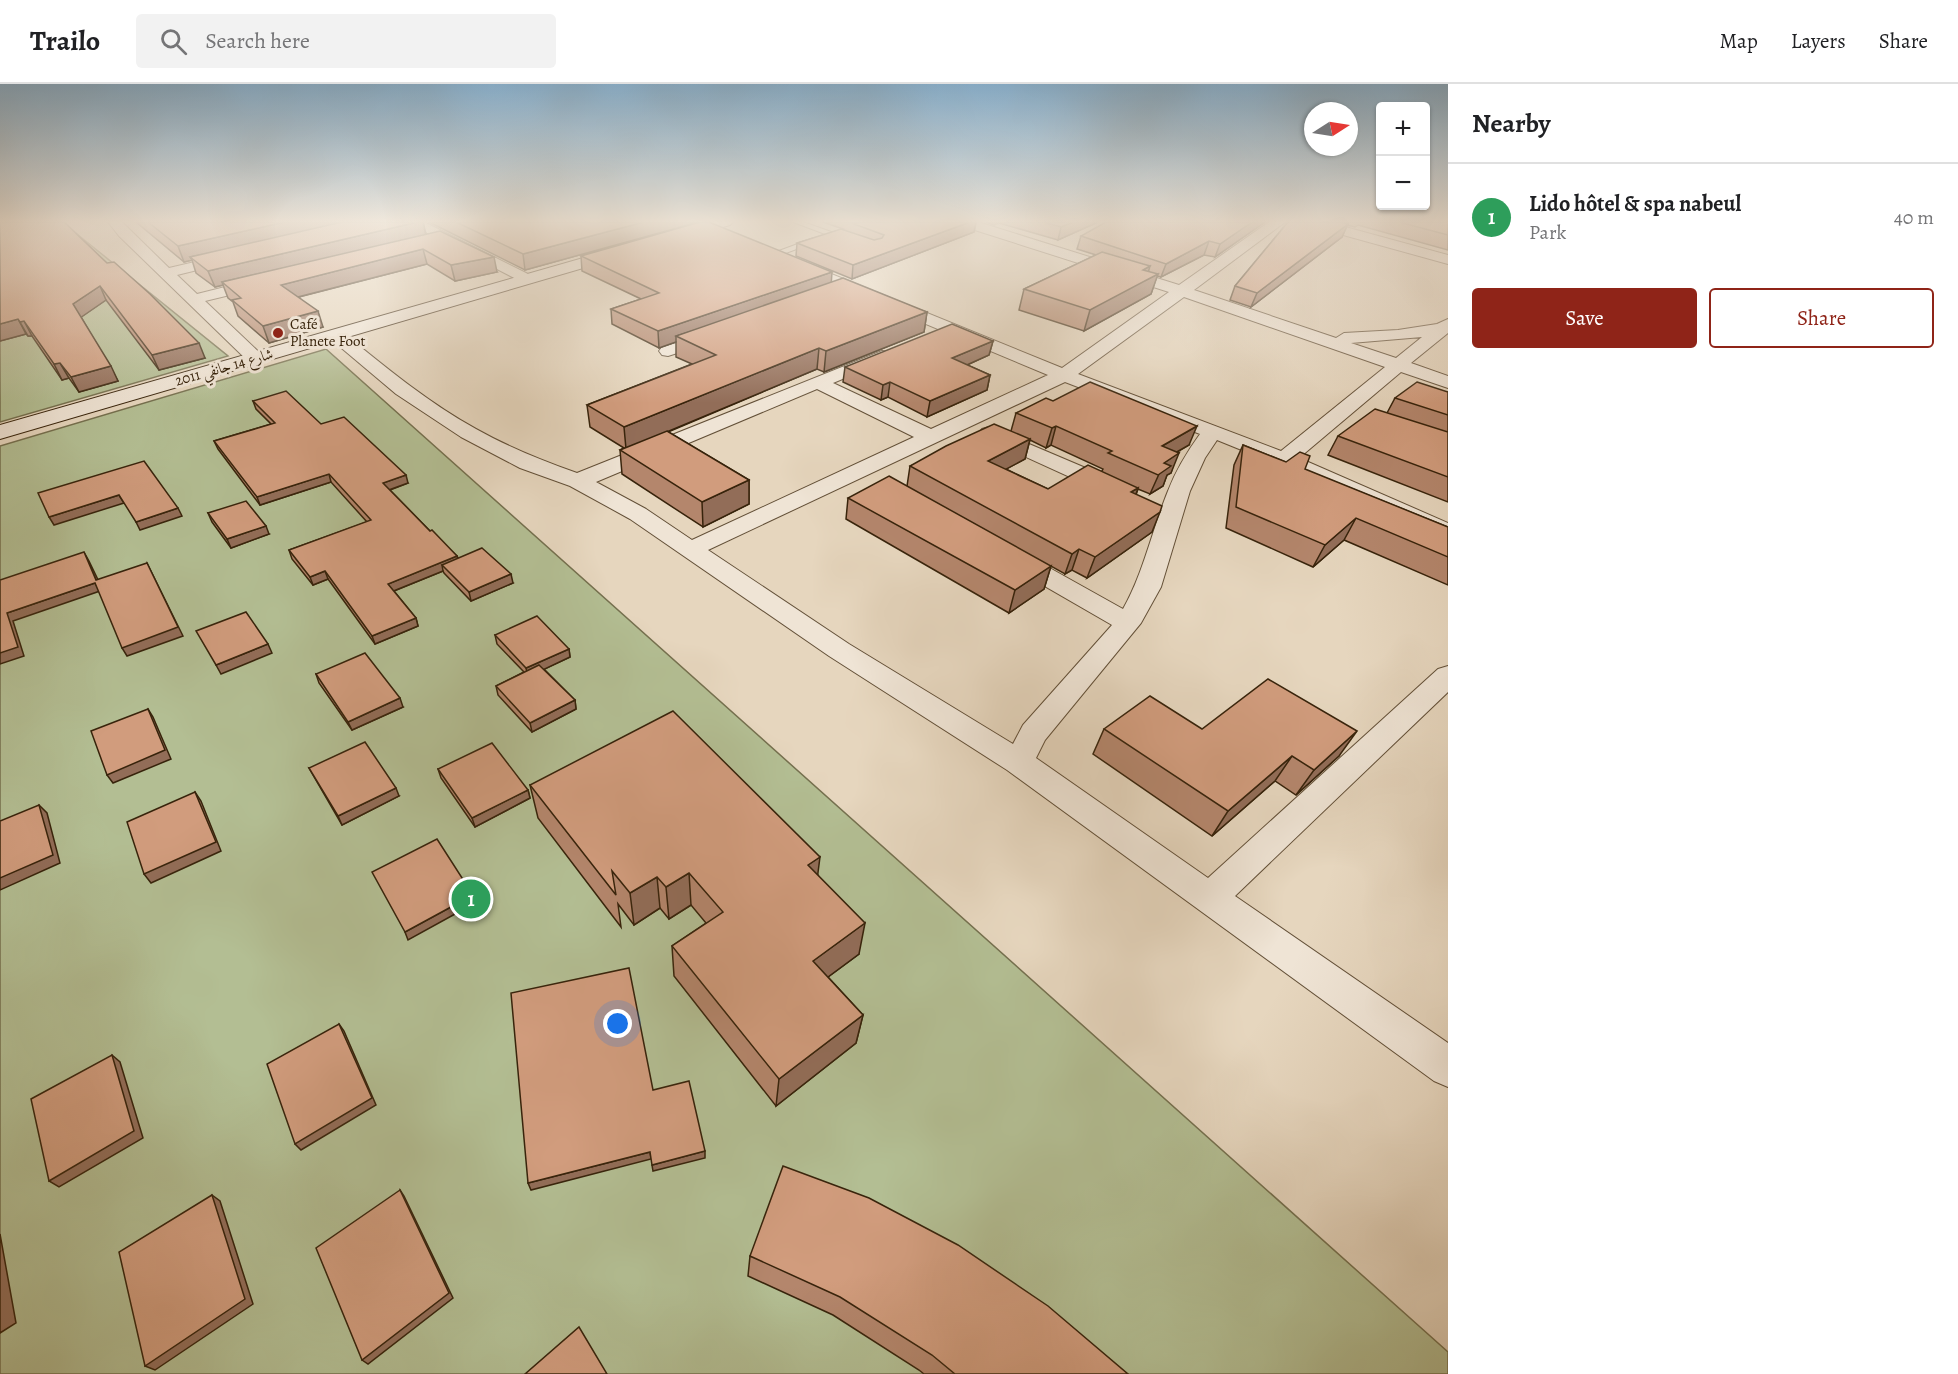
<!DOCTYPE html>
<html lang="en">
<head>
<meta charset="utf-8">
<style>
	body { margin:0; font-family:Alegreya,Amiri,serif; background:#f2f2f2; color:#202124 }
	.controls { position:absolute; right:18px; top:18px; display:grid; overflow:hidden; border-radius:6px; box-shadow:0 2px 4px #0004 }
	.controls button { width:54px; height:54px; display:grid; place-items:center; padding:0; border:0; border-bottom:2px solid #e0e0e0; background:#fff; color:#202124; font:30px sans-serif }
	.compass { position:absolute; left:1304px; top:18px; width:54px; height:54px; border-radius:50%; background:#fff; box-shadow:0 2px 4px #0004; rotate:78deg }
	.you { position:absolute; left:618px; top:940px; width:21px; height:21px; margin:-15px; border:4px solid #fff; border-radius:50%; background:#1a73e8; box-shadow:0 0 0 9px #1a73e833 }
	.badge { display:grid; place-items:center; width:39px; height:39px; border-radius:50%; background:#8f2418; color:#fff; font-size:20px; font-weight:700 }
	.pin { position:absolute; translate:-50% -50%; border:3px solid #fff; box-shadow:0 2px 6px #0006 }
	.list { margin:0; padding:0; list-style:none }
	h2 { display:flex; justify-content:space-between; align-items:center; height:78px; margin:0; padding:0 24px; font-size:26px }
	h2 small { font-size:20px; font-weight:400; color:#757577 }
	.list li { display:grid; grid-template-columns:39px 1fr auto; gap:18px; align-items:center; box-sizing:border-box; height:108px; padding:0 24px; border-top:2px solid #e0e0e0 }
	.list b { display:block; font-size:22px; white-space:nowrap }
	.list p { margin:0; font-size:20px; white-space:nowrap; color:#757577 }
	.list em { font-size:20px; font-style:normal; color:#757577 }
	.actions { display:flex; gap:12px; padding:18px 24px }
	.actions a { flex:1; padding:14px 0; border:2px solid #8f2418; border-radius:6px; text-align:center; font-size:21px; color:#8f2418 }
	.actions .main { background:#8f2418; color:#fff }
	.icon { flex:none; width:33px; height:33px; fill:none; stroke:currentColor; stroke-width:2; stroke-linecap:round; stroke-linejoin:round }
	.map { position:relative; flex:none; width:1448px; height:1290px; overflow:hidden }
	header { display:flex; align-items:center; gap:36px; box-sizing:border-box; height:84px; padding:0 30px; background:#fff; border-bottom:2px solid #e0e0e0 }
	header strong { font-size:28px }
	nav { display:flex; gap:33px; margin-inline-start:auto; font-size:21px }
	.search { width:420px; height:54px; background:#f2f2f2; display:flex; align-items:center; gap:15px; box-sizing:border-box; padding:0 21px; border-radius:6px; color:#757577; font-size:22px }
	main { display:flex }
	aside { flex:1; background:#fff }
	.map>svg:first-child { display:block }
	.green { fill:#b3be93; stroke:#75704f; stroke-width:1.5 }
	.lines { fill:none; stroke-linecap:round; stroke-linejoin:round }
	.lane-casing { stroke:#635038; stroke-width:2 }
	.street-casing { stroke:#635038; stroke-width:2 }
	.secondary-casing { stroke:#37230b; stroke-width:2 }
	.lane { fill:#efe4d5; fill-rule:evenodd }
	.street { fill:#efe4d5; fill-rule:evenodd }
	.secondary { fill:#efe4d5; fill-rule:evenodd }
	.wall { fill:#b4866c; stroke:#37230b; stroke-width:1.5; fill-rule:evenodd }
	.shaded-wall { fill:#926d58; stroke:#37230b; stroke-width:1.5 }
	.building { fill:#d19c7d; stroke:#37230b; stroke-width:1.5 }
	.poi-dot { fill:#8f2418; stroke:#efe4d5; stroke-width:2 }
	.labels { text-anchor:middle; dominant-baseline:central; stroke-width:6; stroke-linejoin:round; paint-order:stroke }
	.far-poi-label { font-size:15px; fill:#37230b; stroke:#efe4d5; text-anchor:start }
	.far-street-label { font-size:15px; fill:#37230b; stroke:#efe4d5 }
</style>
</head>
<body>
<header>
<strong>Trailo</strong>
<div class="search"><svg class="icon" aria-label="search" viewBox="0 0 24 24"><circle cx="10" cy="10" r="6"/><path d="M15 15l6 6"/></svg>Search here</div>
<nav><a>Map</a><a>Layers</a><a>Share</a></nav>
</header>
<main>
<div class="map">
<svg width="1448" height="1290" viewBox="0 0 1448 1290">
	<rect width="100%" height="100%" fill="#e6d6be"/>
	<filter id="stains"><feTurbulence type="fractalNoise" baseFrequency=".00333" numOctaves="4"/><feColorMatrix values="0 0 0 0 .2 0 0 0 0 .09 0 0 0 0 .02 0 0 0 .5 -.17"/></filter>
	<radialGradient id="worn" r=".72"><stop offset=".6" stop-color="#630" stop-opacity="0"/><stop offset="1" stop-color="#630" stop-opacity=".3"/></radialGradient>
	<g class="green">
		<path d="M0,138H62L228,272L0,338Z"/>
		<path d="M326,265L1448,1268V1290H0V362Z"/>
	</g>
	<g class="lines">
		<defs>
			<g id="lane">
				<path d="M793,138H803L851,155L844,157Z"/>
				<path d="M814,154L821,156L775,173L768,171Z"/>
			</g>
			<g id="street">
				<path d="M108,138H122L169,184L233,169L238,170L240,173L238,176L177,191L197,210L265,193L271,195L273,198L271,201L205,217L261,270L264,274L261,278H249L119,152Z"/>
				<path d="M406,138H424L532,192L535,195L527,200L522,198Z"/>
				<path d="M957,138H978L1179,201L1269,138H1285L1194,206L1336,254L1344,249L1398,246L1437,240L1448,235V249L1411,279L1448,292V304L1401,288L1299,374L1448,439V455L1276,380L1217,356L1205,374L1190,407L1161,503L1141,539L1045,656L1036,674L1208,794L1438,585L1448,582V608L1235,812L1448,959V1003L1434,997L1007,686L829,572L630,435L570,402L520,384L461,353L396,310L326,251L329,247H341C384,282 427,318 476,345C508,363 543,377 577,389L882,267L888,268L891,272L888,276L833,299L931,345L1048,291L787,182L784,179L787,176H797L1062,284L1169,208L959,141ZM1184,213L1385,283L1281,367L1078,290ZM1422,253L1396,274L1351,259ZM1065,298L1200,350C1187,368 1176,386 1168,407C1152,446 1144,488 1123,525L1021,468L1012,466L1003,468L1000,473L1003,478L1112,541L1023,641L1013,660L849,560L708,466ZM817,305L914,353L692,456L646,425L596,398Z"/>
				<path d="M1305,138H1327L1448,171V180L1307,141Z"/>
				<path d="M715,246L721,247L724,251L721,255L668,272L662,271L659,267L662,263Z"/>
				<path d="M989,343L1121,399L1124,404L1121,409L1113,411L1105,409L982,353L979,349L982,345Z"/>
			</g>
			<g id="secondary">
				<path d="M708,138H733L730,141L672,158L664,153L666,150Z"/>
				<path d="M625,162L633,167L631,170L0,355V341Z"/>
			</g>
		</defs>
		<use href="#lane" class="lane-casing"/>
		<use href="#street" class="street-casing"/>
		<use href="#secondary" class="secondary-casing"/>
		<use href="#lane" class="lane"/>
		<use href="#street" class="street"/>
		<use href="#secondary" class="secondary"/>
	</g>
	<g class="wall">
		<path d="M0,138H64L205,274L159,286L106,216L81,233L118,297L79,308L69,294L62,296L32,252H28L26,250L0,257Z"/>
		<path d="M136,138H423L426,150L497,188L455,197L427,180L299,213L323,243L269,259L238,232L233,218L228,214L223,201L215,203L196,189L192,176L184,178Z"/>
		<path d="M429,138H699L831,198L927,228L924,248L824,288L817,285L668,348L749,396V420L703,443L622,390L620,366L624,364L590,343L587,321L692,280L676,273V258L659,264L612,240L611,225L641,215L582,187L581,172L684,142L525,186Z"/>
		<path d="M823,138H976L974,148L852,195L796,172L797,159L843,145Z"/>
		<path d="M986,138H1098L1058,156L999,139L994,141Z"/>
		<path d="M1265,138L1215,173L1204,171L1161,193L1157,192L1151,210L1084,247L1019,226L1024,205L1096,171L1077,165L1081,152Z"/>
		<path d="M1288,138H1448V166L1358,141L1355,143L1347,141L1342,153L1251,223L1230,216L1235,202Z"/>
		<path d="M993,257L989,271L967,281L990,291L987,306L927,333L888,313L881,316L843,298L845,283Z"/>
		<path d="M1448,308V418L1328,371L1338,352L1387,329L1395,314Z"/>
		<path d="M253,317L321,340L408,399L390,406L430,447L457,472L458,474L513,499L471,517L444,489L443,487L394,507L416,534L418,542L375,560L328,495L313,501L292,475L289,466L367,438L331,398L260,421L218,365L214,357L271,340L256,325Z"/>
		<path d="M1053,317L1189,361L1177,368L1171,389L1167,391L1163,402L1150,410L1138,405L1136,411L1152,448L1087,494L1072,486L1065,490L1051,482L1044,505L1009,529L846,435L848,414L907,402L910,382L1011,347L1016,329ZM1030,356L1046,364L1051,361L1103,385L1102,387L1048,405L1006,385L1025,375Z"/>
		<path d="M1243,361L1448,443V501L1344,456L1313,483L1226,444L1234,381Z"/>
		<path d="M208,429L269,450L231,464L212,438Z"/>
		<path d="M495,551L569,565L570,573L544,585L575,616L576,625L532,648L498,611L496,602L524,588L497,560Z"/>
		<path d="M316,590L403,623L352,646L319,599Z"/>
		<path d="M1104,645H1202L1339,672L1296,711L1275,697L1212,752L1093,670Z"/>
		<path d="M309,684L399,712L342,741Z"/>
		<path d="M438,685L528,706L530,714L475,743L441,694Z"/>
		<path d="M530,701L818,791L859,870L828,893L863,931L856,959L776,1022L674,892L672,862L706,839L691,821L669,835L660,824L634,841L618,820L621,843L538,734Z"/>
		<path d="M750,1172L1128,1290H924L919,1286L833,1231L748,1192Z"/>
	</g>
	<g class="shaded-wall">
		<path d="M285,138H355L190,173L192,176L184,178L178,162Z"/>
		<path d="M418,138H423L426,152L222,198L223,201L215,203L208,187Z"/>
		<path d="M644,138H699L525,186L523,170Z"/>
		<path d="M970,138H976L974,148L852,195L853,181Z"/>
		<path d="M1073,138H1098L1058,156L1061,143Z"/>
		<path d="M1252,138H1265L1215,173L1220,160Z"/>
		<path d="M1348,140L1342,153L1251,223L1257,209Z"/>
		<path d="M1209,157L1204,171L1161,193L1166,180Z"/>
		<path d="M423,165L427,180L286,216L281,201Z"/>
		<path d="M494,173L497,188L455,197L451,181Z"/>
		<path d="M1150,182L1146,196L1158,190L1151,210L1084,247L1090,226L1143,186Z"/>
		<path d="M832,188L831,203L676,252V258L659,264L658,247Z"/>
		<path d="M100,202L106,216L80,234L73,220Z"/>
		<path d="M318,227L323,243L269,259L263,242Z"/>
		<path d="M927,228L924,248L824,288L826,267Z"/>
		<path d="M18,235L26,250L0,257V240Z"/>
		<path d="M24,237L32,252H28L20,238Z"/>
		<path d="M993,257L989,271L949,289L952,274Z"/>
		<path d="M199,259L205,274L159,286L152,271Z"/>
		<path d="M819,264L817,285L626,365L624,343Z"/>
		<path d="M60,279L69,294L62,296L54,280Z"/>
		<path d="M111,282L118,297L79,308L71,293Z"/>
		<path d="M990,291L987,306L927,333L930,317Z"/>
		<path d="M890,298L888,313L881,316L883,301Z"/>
		<path d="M1056,342L1051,361L1046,364L1052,344Z"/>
		<path d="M1197,342L1189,361L1154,381L1162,362Z"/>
		<path d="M1030,355L1025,375L984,397L988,377Z"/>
		<path d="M1179,369L1171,389L1167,391L1163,402L1150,410L1164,379Z"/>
		<path d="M329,390L331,398L260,421L257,413Z"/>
		<path d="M406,391L408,399L386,407L383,399Z"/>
		<path d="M749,396V420L703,443L702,418Z"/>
		<path d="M1138,404L1131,424V408Z"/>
		<path d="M119,411L124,419L54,441L49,433Z"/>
		<path d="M178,424L182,432L140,446L136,438Z"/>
		<path d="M1160,428L1152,448L1087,494L1095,473Z"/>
		<path d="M1356,434L1344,456L1313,483L1325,461Z"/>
		<path d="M266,442L269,450L231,464L227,455Z"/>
		<path d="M1079,465L1072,486L1065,490L1072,470Z"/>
		<path d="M84,468L89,477L102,504L96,496Z"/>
		<path d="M457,472L459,480L442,481L443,487L391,508L388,500Z"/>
		<path d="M147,479L183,552L127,572L122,564Z"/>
		<path d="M1051,482L1044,505L1009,529L1015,506Z"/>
		<path d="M325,487L328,495L313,501L310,493Z"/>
		<path d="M511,490L513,499L471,517L469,508Z"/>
		<path d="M95,499L100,507L13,537L24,572L0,580V569L7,529Z"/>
		<path d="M416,534L418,542L375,560L372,552Z"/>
		<path d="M268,560L272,569L221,590L216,581Z"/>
		<path d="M569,565L570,573L528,593L526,584Z"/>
		<path d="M400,614L403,623L352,646L348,638Z"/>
		<path d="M575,616L576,625L532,648L530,639Z"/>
		<path d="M148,625L153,633L171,675L113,699L107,691Z"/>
		<path d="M1357,647L1339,672L1296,711L1314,686Z"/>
		<path d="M1292,672L1275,697L1212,752L1228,727Z"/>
		<path d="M396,704L399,712L342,741L338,732Z"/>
		<path d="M528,706L530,714L475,743L472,734Z"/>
		<path d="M195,708L201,717L221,767L151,799L144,790Z"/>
		<path d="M39,721L47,729L60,779L0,806V794Z"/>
		<path d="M820,773L816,804L808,781Z"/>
		<path d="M689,789L691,821L669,835L666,803Z"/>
		<path d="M657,793L660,824L634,841L630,809Z"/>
		<path d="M473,811L475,819L408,856L405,848Z"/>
		<path d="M865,839L859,870L809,907L813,877Z"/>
		<path d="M863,931L856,959L776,1022L779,995Z"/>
		<path d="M339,940L344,947L376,1021L301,1066L295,1060Z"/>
		<path d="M112,971L120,978L143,1054L59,1103L49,1097Z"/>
		<path d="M705,1067V1074L653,1087L652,1081Z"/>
		<path d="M650,1068L651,1075L531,1106L528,1099Z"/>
		<path d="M400,1106L404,1112L453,1214L368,1280L362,1276Z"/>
		<path d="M212,1111L220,1117L253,1220L155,1286L145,1282Z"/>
		<path d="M0,1150L16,1239L0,1249Z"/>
	</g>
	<g class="building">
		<path d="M0,138H64L107,179L114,178L150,210L199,259L152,271L100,202L73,220L111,282L71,293L60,279L54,280L24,237L20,238L18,235L0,240Z"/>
		<path d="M148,138H285L178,162Z"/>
		<path d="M342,138H418L208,187L190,173Z"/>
		<path d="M456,138H644L523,170Z"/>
		<path d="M700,138H709L832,188L658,247L611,225L659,209L581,172Z"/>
		<path d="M859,138H970L853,181L797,159L841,145L874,156L882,154L884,151L854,140L860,138Z"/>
		<path d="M1043,138H1073L1061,143Z"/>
		<path d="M1106,138H1252L1220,160L1209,157L1166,180L1081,152Z"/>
		<path d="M1288,138H1340L1348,140L1257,209L1235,202Z"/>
		<path d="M1399,138H1448V151Z"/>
		<path d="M440,147L494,173L451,181L423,165L281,201L318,227L263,242L232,216L241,214L222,198Z"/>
		<path d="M1102,168L1150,182L1143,186L1158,190L1090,226L1024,205Z"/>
		<path d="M843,194L927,228L826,267L819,264L624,343L587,321L716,271L676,252Z"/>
		<path d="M952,240L993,257L952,274L990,291L930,317L890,298L883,301L845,283Z"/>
		<path d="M1090,298L1197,342L1162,362L1179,369L1164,379L1171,382L1158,391L1108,369L1112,367L1056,342L1052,344L1016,329L1046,314L1053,317Z"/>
		<path d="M1417,298L1448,308V331L1395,314Z"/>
		<path d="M286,307L321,340L344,333L406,391L383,399L430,447L432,446L457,472L388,500L416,534L372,552L325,487L310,493L289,466L371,436L329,390L257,413L214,357L275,339L253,317Z"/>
		<path d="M1375,325L1448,348V393L1338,352Z"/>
		<path d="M994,340L1030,355L988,377L1048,405L1088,381L1138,404L1131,408L1162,422L1160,428L1095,473L1079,465L1072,470L910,382L946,362Z"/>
		<path d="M667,347L749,396L702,418L620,366Z"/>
		<path d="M1243,361L1286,378L1300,368L1310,372L1305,385L1448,443V473L1356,434L1325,461L1236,423Z"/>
		<path d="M144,377L178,424L136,438L119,411L49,433L38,409Z"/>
		<path d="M889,392L1051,482L1015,506L848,414Z"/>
		<path d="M246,417L266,442L227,455L208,429Z"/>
		<path d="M482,464L511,490L469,508L442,481Z"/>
		<path d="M84,468L96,496L147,479L178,543L122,564L95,499L7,529L18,563L0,569V496Z"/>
		<path d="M246,528L268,560L216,581L196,547Z"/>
		<path d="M537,532L569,565L526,584L495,551Z"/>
		<path d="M365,569L400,614L348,638L316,590Z"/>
		<path d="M539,581L575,616L530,639L496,602Z"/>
		<path d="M1268,595L1357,647L1314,686L1292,672L1228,727L1104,645L1150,612L1202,645Z"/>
		<path d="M148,625L165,666L107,691L91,647Z"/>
		<path d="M673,627L820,773L808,781L865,839L813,877L863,931L779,995L672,862L723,828L689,789L666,803L657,793L630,809L612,787L616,811L530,701Z"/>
		<path d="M365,658L396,704L338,732L309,684Z"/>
		<path d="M492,659L528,706L472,734L438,685Z"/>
		<path d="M195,708L216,758L144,790L127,738Z"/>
		<path d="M39,721L53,771L0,794V737Z"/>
		<path d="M437,755L473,811L405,848L372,788Z"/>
		<path d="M629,884L653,1006L689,997L705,1067L652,1081L650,1068L528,1099L511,909Z"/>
		<path d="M339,940L372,1014L295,1060L267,980Z"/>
		<path d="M112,971L134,1047L49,1097L31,1015Z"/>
		<path d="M783,1082L869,1114L958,1161L1048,1222L1128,1290H955L932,1271L840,1213L750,1172Z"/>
		<path d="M400,1106L449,1209L362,1276L316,1164Z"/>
		<path d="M212,1111L245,1215L145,1282L119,1168Z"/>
		<path d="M579,1243L607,1290H525Z"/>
	</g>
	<linearGradient id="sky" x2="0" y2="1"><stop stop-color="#89b5d6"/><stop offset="0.43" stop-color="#f4ede2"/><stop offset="1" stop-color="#f4ede2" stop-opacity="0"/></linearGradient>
	<rect width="1448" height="319" fill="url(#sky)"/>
	<circle class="poi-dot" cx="278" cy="249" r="6"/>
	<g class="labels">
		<g class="far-poi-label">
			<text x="290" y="240">Café<tspan x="290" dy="17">Planete Foot</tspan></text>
		</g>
		<g class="far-street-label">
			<text transform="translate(224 283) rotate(-16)">شارع 14 جانفي 2011</text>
		</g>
	</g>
	<rect width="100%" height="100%" filter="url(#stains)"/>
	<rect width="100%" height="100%" fill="url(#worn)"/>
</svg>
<div class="controls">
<button>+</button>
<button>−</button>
</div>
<svg class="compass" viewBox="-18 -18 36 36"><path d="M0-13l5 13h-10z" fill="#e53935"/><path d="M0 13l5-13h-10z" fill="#757577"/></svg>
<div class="you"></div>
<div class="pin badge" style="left:471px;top:815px;background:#2e9e5b">1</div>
</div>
<aside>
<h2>Nearby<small></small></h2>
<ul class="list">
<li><span class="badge" style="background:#2e9e5b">1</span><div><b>Lido hôtel &amp; spa nabeul</b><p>Park</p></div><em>40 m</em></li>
</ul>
<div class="actions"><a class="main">Save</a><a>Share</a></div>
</aside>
</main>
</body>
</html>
